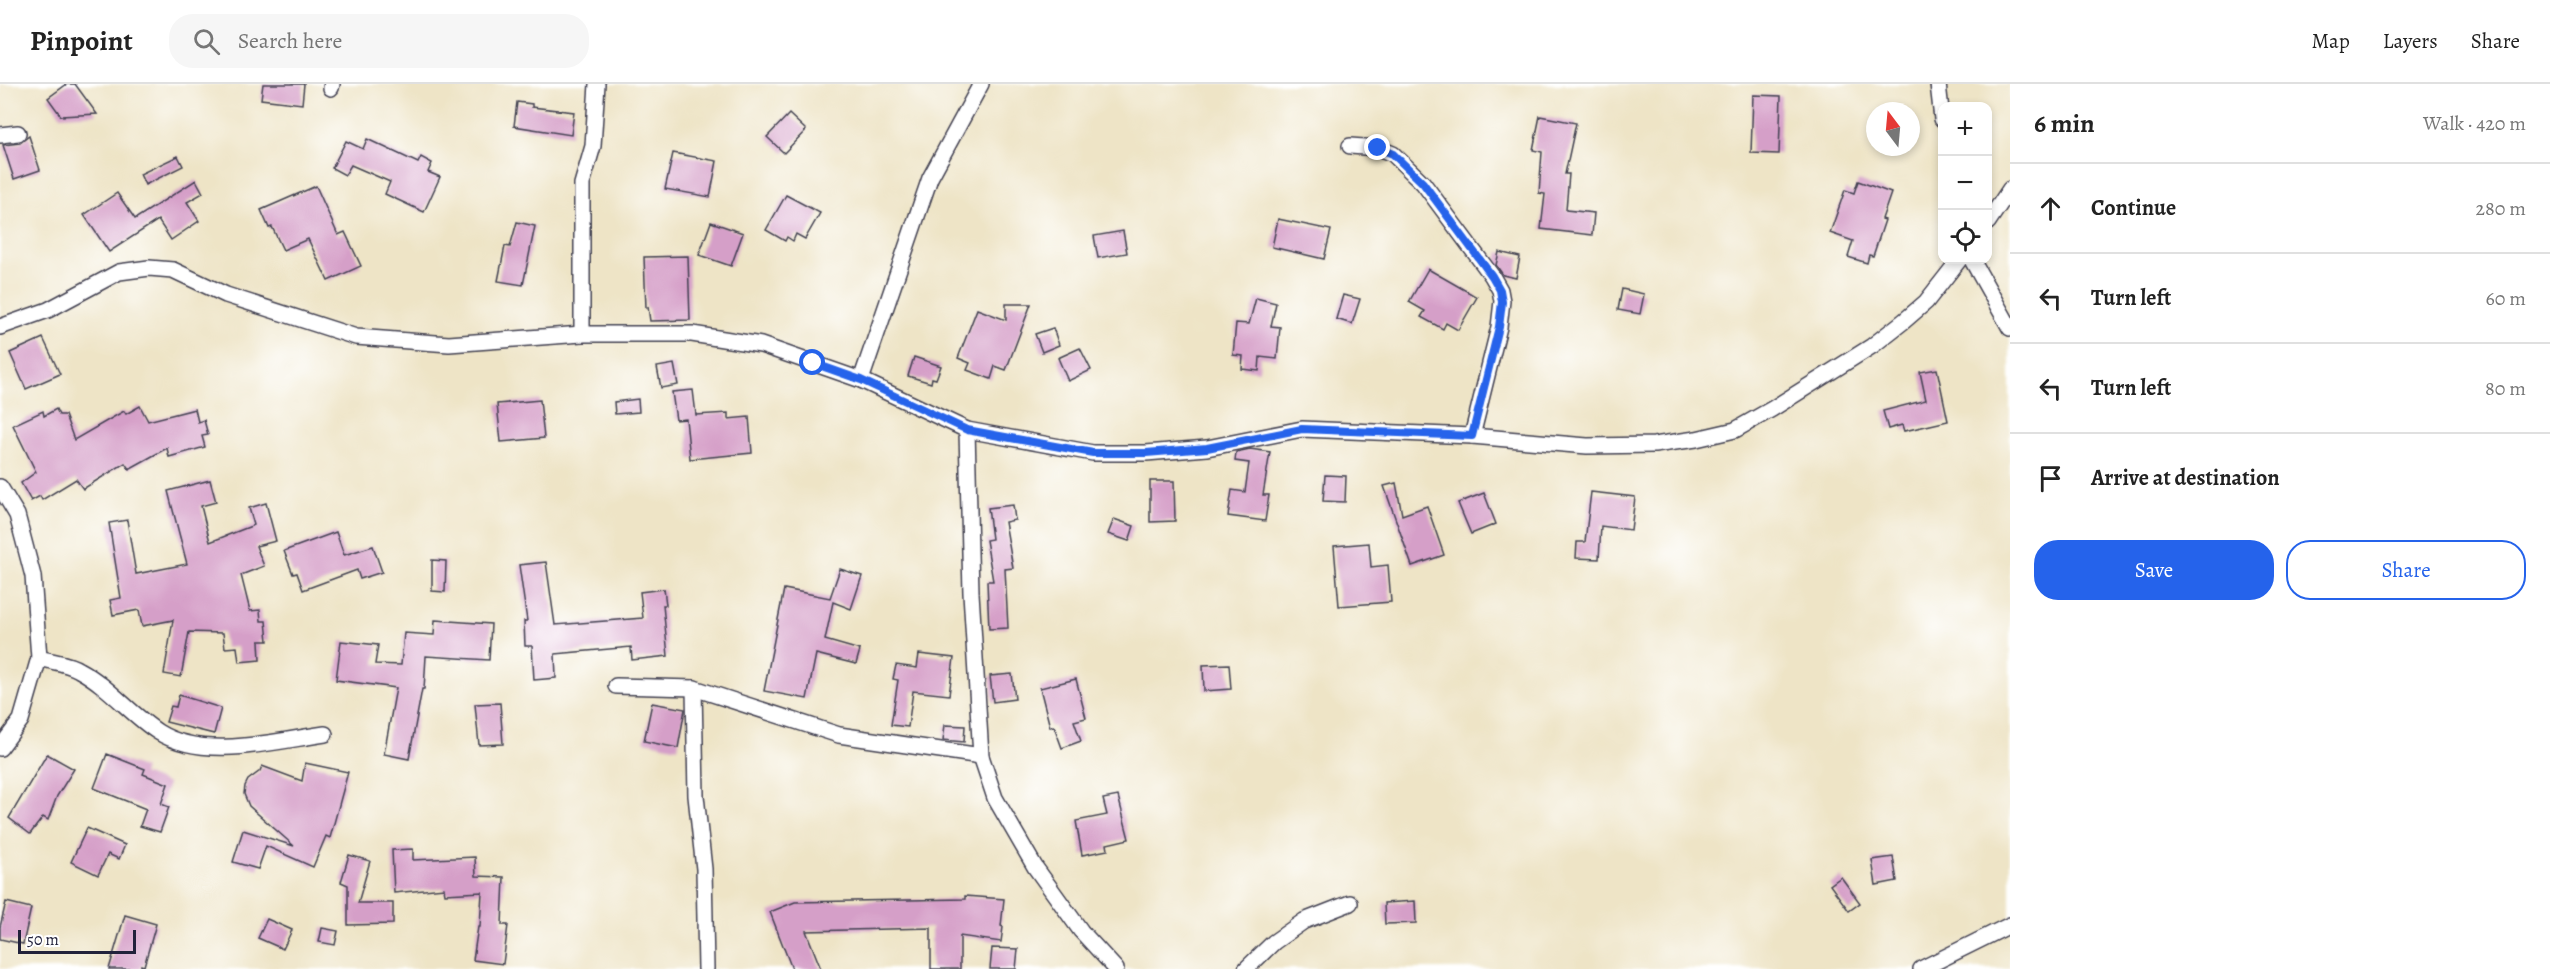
<!DOCTYPE html>
<html lang="en">
<head>
<meta charset="utf-8">
<style>
	body { margin:0; font-family:Alegreya,serif; background:#f6f6f6; color:#222 }
	.controls { position:absolute; right:18px; top:18px; display:grid; overflow:hidden; border-radius:12px; box-shadow:0 3px 9px #0003 }
	.controls button { width:54px; height:54px; display:grid; place-items:center; padding:0; border:0; border-bottom:2px solid #e0e0e0; background:#fff; color:#222; font:30px sans-serif }
	.compass { position:absolute; left:1866px; top:18px; width:54px; height:54px; border-radius:50%; background:#fff; box-shadow:0 3px 9px #0003; rotate:344deg }
	.scale { position:absolute; left:18px; bottom:15px; width:118px; box-sizing:border-box; padding-left:6px; border:3px solid #22223b; border-top:0; font-size:16px; line-height:21px; white-space:nowrap; color:#22223b; -webkit-text-stroke:4px #fff; paint-order:stroke }
	.stop { position:absolute; width:18px; height:18px; margin:-14px; border:4px solid #2563eb; border-radius:50%; background:#fff }
	.stop.end { background:#2563eb; border-color:#fff; box-shadow:0 2px 6px #0008 }
	.list { margin:0; padding:0; list-style:none }
	h2 { display:flex; justify-content:space-between; align-items:center; height:78px; margin:0; padding:0 24px; font-size:26px }
	h2 small { font-size:20px; font-weight:400; color:#767676 }
	.list li { display:grid; grid-template-columns:39px 1fr auto; gap:18px; align-items:center; box-sizing:border-box; height:90px; padding:0 24px; border-top:2px solid #e0e0e0 }
	.list b { display:block; font-size:22px; white-space:nowrap }
	.list em { font-size:20px; font-style:normal; color:#767676 }
	.actions { display:flex; gap:12px; padding:18px 24px }
	.actions a { flex:1; padding:14px 0; border:2px solid #2563eb; border-radius:24px; text-align:center; font-size:21px; color:#2563eb }
	.actions .main { background:#2563eb; color:#fff }
	.icon { flex:none; width:33px; height:33px; fill:none; stroke:currentColor; stroke-width:2; stroke-linecap:round; stroke-linejoin:round }
	.map { position:relative; flex:none; width:2010px; height:885px; overflow:hidden }
	header { display:flex; align-items:center; gap:36px; box-sizing:border-box; height:84px; padding:0 30px; background:#fff; border-bottom:2px solid #e0e0e0 }
	header strong { font-size:28px }
	nav { display:flex; gap:33px; margin-inline-start:auto; font-size:21px }
	.search { width:420px; height:54px; background:#f6f6f6; display:flex; align-items:center; gap:15px; box-sizing:border-box; padding:0 21px; border-radius:24px; color:#767676; font-size:22px }
	main { display:flex }
	aside { flex:1; background:#fff }
	.map>svg:first-child { display:block }
	.building { fill:#d59fc8 }
	.lines { fill:none; stroke-linecap:round; stroke-linejoin:round }
	.street-casing { stroke:#413f50; stroke-width:18 }
	.street { stroke:#fff; stroke-width:15 }
	.route { stroke:#2563eb; stroke-width:8 }
</style>
</head>
<body>
<header>
<strong>Pinpoint</strong>
<div class="search"><svg class="icon" aria-label="search" viewBox="0 0 24 24"><circle cx="10" cy="10" r="6"/><path d="M15 15l6 6"/></svg>Search here</div>
<nav><a>Map</a><a>Layers</a><a>Share</a></nav>
</header>
<main>
<div class="map">
<svg width="2010" height="885" viewBox="0 0 2010 885">
	<rect width="100%" height="100%" fill="#fff"/>
	<filter id="ink" filterUnits="userSpaceOnUse"><feTurbulence type="fractalNoise" baseFrequency=".0167" numOctaves="2"/><feDisplacementMap in="SourceGraphic" scale="12" xChannelSelector="R" yChannelSelector="G"/><feConvolveMatrix kernelMatrix="1 2 1 2 8 2 1 2 1" color-interpolation-filters="sRGB"/></filter>
	<filter id="wash" filterUnits="userSpaceOnUse"><feTurbulence type="fractalNoise" baseFrequency=".008" numOctaves="4" result="noise"/><feDisplacementMap in="SourceGraphic" scale="24" xChannelSelector="R" yChannelSelector="G"/><feGaussianBlur stdDeviation="1.35" result="paint"/><feColorMatrix in="noise" values="0 0 0 0 0 0 0 0 0 0 0 0 0 0 0 0 0 1.4 0 .05"/><feComposite in="paint" operator="in"/></filter>
	<g filter="url(#wash)">
		<rect width="100%" height="100%" fill="#eee4c6"/>
		<g id="blocks">
			<g class="building">
				<path d="M67,0H75L97,30L61,32L48,14Z"/>
				<path d="M263,0H304L302,20L261,15Z"/>
				<path d="M1753,11L1781,12L1779,70L1751,69Z"/>
				<path d="M517,18L532,20V23L574,28L571,51L514,42Z"/>
				<path d="M789,30L806,46L784,69L767,53Z"/>
				<path d="M1540,32L1576,39L1565,90H1569L1566,126L1594,129L1592,151L1541,145L1545,110L1539,109L1542,68L1533,66Z"/>
				<path d="M29,52L40,86L14,95L3,61L20,59Z"/>
				<path d="M367,55L418,79L421,73L432,79L428,88L440,93L424,128L385,110L390,98L351,81L345,91L332,84L346,57L363,65Z"/>
				<path d="M673,69L717,77L710,113L665,105Z"/>
				<path d="M178,72L183,82L145,101L140,90Z"/>
				<path d="M196,96L203,109L187,118L199,137L171,156L158,136L109,168L84,131L117,109L135,135Z"/>
				<path d="M1858,97L1891,109L1882,135L1885,136L1873,172L1869,171L1867,179L1848,173L1853,157L1830,149L1845,106L1854,109Z"/>
				<path d="M316,102L338,151L345,148L361,182L328,197L308,155L283,166L272,143L269,144L261,126Z"/>
				<path d="M786,111L820,129L805,155L796,150L793,157L787,153L785,157L766,146Z"/>
				<path d="M1278,135L1331,146L1324,175L1272,163Z"/>
				<path d="M517,138L535,142L523,201L498,197L505,162L510,163Z"/>
				<path d="M711,138L743,149L731,182L699,171Z"/>
				<path d="M1123,147L1127,169L1098,174L1094,152Z"/>
				<path d="M1499,168L1520,173L1516,194L1503,191L1496,181Z"/>
				<path d="M688,172L690,236L650,237L648,223L646,224L644,173Z"/>
				<path d="M1428,185L1477,213L1458,246L1446,239L1443,245L1421,233L1425,227L1409,218Z"/>
				<path d="M1622,205L1644,210L1640,230L1618,226Z"/>
				<path d="M1343,211L1360,215L1352,240L1336,235Z"/>
				<path d="M1256,214L1276,219L1271,242L1280,243L1277,275L1260,273L1259,287L1242,285L1243,272L1233,271L1236,239L1249,240Z"/>
				<path d="M1006,220H1031L1006,286L995,282L991,295L967,286L970,279L958,274L977,225L1006,236Z"/>
				<path d="M1053,244L1059,261L1042,268L1035,250Z"/>
				<path d="M43,254L60,290L26,305L10,269Z"/>
				<path d="M1080,264L1091,286L1068,297L1058,274Z"/>
				<path d="M914,273L941,282L936,295L932,294L931,299L908,292Z"/>
				<path d="M674,280L678,301L661,304L657,283Z"/>
				<path d="M1937,285L1948,337L1904,347L1902,341L1888,345L1883,327L1926,316L1920,288Z"/>
				<path d="M693,306L696,331L728,329V335L749,333L752,369L690,375L686,335L676,336L672,308Z"/>
				<path d="M638,315L639,328L615,330L614,318Z"/>
				<path d="M540,316L544,354L501,358L497,320Z"/>
				<path d="M140,322L148,337L195,325L198,338L204,336L208,351L202,352L205,363L169,373L167,364L129,385L125,379L83,405L76,395L42,416L40,412L31,417L21,399L36,388L13,341L43,327L44,332L56,325L59,331H65L74,356L124,327L126,330Z"/>
				<path d="M1250,365L1270,368L1263,411H1269L1265,437L1228,432L1232,406L1245,408L1249,379L1235,377L1236,368Z"/>
				<path d="M1325,391L1346,392L1345,418L1323,417Z"/>
				<path d="M210,396L216,418L201,422L210,458L254,441L249,424L266,419L276,457L256,462L264,482L241,491L250,527L260,526L261,537H266L268,557H259L260,576L239,578L237,563L225,564L223,549L189,548L181,593L164,590L173,536L142,542L139,526L113,531L110,516L121,514L109,439L127,436L136,490L187,480L168,407Z"/>
				<path d="M1150,397H1174L1175,437L1150,438Z"/>
				<path d="M1396,399L1402,431L1427,422L1444,471L1412,482L1384,402Z"/>
				<path d="M1591,408L1635,413L1631,446L1601,442L1599,475L1576,474L1577,458H1585Z"/>
				<path d="M1484,409L1496,440L1471,450L1458,419Z"/>
				<path d="M1013,421L1015,436L1005,438L1013,484L1005,485L1008,544L989,545L987,497H993L986,456L992,455L988,424Z"/>
				<path d="M1114,435L1134,442L1129,457L1108,450Z"/>
				<path d="M336,448L344,471L373,462L382,488L360,495L357,486L303,506L297,489L293,490L284,467Z"/>
				<path d="M1369,459L1371,483L1388,481L1391,518L1339,522L1334,462Z"/>
				<path d="M432,476L446,477L445,508L432,507Z"/>
				<path d="M546,478L555,541L643,534L640,508L664,505L666,521H663L668,572L632,576L631,563L555,570L556,594L534,596L532,562H525L524,537H527L519,481Z"/>
				<path d="M840,485L862,492L851,525L833,518L825,556L860,566L856,580L816,570L807,615L764,607L784,505L830,514Z"/>
				<path d="M435,536L491,540L489,576L426,572L424,605H422L409,675L384,670L396,604L336,596L341,557L378,561L375,580L401,581L404,549L434,551Z"/>
				<path d="M919,570L954,574L949,611L913,607L908,643L891,641L898,596L893,595L896,581L917,584Z"/>
				<path d="M1229,580L1231,605L1204,607L1203,581Z"/>
				<path d="M1012,590L1015,615L993,618L990,592Z"/>
				<path d="M1076,595L1086,634L1074,637L1081,657L1062,664L1054,642L1050,643L1040,604Z"/>
				<path d="M179,611L221,624L214,650L166,638L171,622L176,623Z"/>
				<path d="M500,619L503,660L479,661L475,620Z"/>
				<path d="M652,619L685,625L678,664L644,657Z"/>
				<path d="M945,641L965,642L964,658L943,656Z"/>
				<path d="M47,670L74,685L57,712L48,736L43,733L30,750L9,734Z"/>
				<path d="M107,670L145,685L143,690L168,700L161,720L169,723L160,748L140,742L146,725L94,704Z"/>
				<path d="M305,679L348,688L330,754L326,752L313,783L266,762L258,785L233,778L243,746L294,762L249,722L244,710L245,702L248,696L260,687L262,682L302,697Z"/>
				<path d="M1118,712L1129,755L1107,760L1108,766L1082,771L1076,737L1107,731L1103,715Z"/>
				<path d="M87,744L125,761L119,775L108,770L98,791L71,778Z"/>
				<path d="M413,765V776L475,773L476,792L504,793L502,841H508L503,880L473,876L478,843H480L482,808L445,810L444,804L394,809L392,766Z"/>
				<path d="M349,771L370,777L358,819H393V840L348,841V801L341,798Z"/>
				<path d="M1893,773L1897,797L1876,801L1872,776Z"/>
				<path d="M1841,793L1860,819L1849,827L1830,801Z"/>
				<path d="M965,812L1004,815L1001,842L1003,843L1001,858L960,852V885H931V844L806,847L821,885H792L770,828L795,818L965,815Z"/>
				<path d="M1415,817L1416,839L1385,840L1384,819Z"/>
				<path d="M6,818L31,824L23,860L0,855V843Z"/>
				<path d="M125,831L156,840L144,882L141,881V885H109Z"/>
				<path d="M267,835L292,846L283,865L258,854Z"/>
				<path d="M322,844L338,847L335,861L319,858Z"/>
				<path d="M992,864L1018,865L1016,885H990Z"/>
			</g>
		</g>
	</g>
	<g filter="url(#ink)">
		<use href="#blocks" fill-opacity="0" stroke="#413f50" stroke-width="1.5"/>
		<g class="lines">
			<defs>
				<g id="street">
					<path d="M1938,0L1942,35"/>
					<path d="M331,4L332,0"/>
					<path d="M0,51L18,49"/>
					<path d="M1350,62L1378,64L1393,70L1423,99L1492,192L1500,206L1502,217L1499,243L1472,352"/>
					<path d="M1988,138L2010,105"/>
					<path d="M1972,176L2010,244"/>
					<path d="M0,243L48,226L119,188L149,184L173,186L226,211L356,253L449,260L582,250H692L761,261L861,296L967,346L1093,369H1146L1207,364L1302,345L1472,352L1587,362L1654,361L1696,355L1735,346L1772,325L1872,262L1904,237L1926,218L1959,176"/>
					<path d="M582,250V100L593,62L597,0"/>
					<path d="M861,296L930,94L981,0"/>
					<path d="M967,346L971,509L981,672L995,714L1035,783L1081,847L1116,885"/>
					<path d="M0,403L17,431L33,492L39,574L21,636L0,664"/>
					<path d="M39,574C52,578 68,579 79,586C109,602 130,630 158,648C204,677 275,657 325,650"/>
					<path d="M616,602L694,604L839,651L981,672"/>
					<path d="M694,604L696,712L704,785L706,885"/>
					<path d="M1246,885L1274,858L1304,837L1350,819"/>
					<path d="M1921,885L2010,841"/>
				</g>
			</defs>
			<use href="#street" class="street-casing"/>
			<use href="#street" class="street"/>
		</g>
	</g>
	<g class="lines" filter="url(#ink)">
		<path class="route" d="M813,279L861,296L967,346L1093,369H1146L1207,364L1302,345L1472,352L1499,243L1502,218L1500,206L1492,192L1423,99L1393,70L1378,64"/>
	</g>
</svg>
<div class="controls">
<button>+</button>
<button>−</button>
<button><svg class="icon" aria-label="locate" viewBox="0 0 24 24"><circle cx="12" cy="12" r="6"/><path d="M12 2v4M12 18v4M2 12h4M18 12h4"/></svg></button>
</div>
<svg class="compass" viewBox="-18 -18 36 36"><path d="M0-13l5 13h-10z" fill="#e53935"/><path d="M0 13l5-13h-10z" fill="#767676"/></svg>
<div class="scale">50 m</div>
<div class="stop" style="left:813px;top:279px"></div>
<div class="stop end" style="left:1378px;top:64px"></div>
</div>
<aside>
<h2>6 min<small>Walk · 420 m</small></h2>
<ul class="list">
<li><svg class="icon" aria-label="ahead" viewBox="0 0 24 24"><path d="M12 20V5M6 11l6-6 6 6"/></svg><div><b>Continue</b></div><em>280 m</em></li>
<li><svg class="icon" aria-label="left" viewBox="0 0 24 24"><path d="M17 20v-9H6M10 6l-5 5 5 5"/></svg><div><b>Turn left</b></div><em>60 m</em></li>
<li><svg class="icon" aria-label="left" viewBox="0 0 24 24"><path d="M17 20v-9H6M10 6l-5 5 5 5"/></svg><div><b>Turn left</b></div><em>80 m</em></li>
<li><svg class="icon" aria-label="arrive" viewBox="0 0 24 24"><path d="M6 21V4h12l-3 4 3 4H6"/></svg><div><b>Arrive at destination</b></div></li>
</ul>
<div class="actions"><a class="main">Save</a><a>Share</a></div>
</aside>
</main>
</body>
</html>
